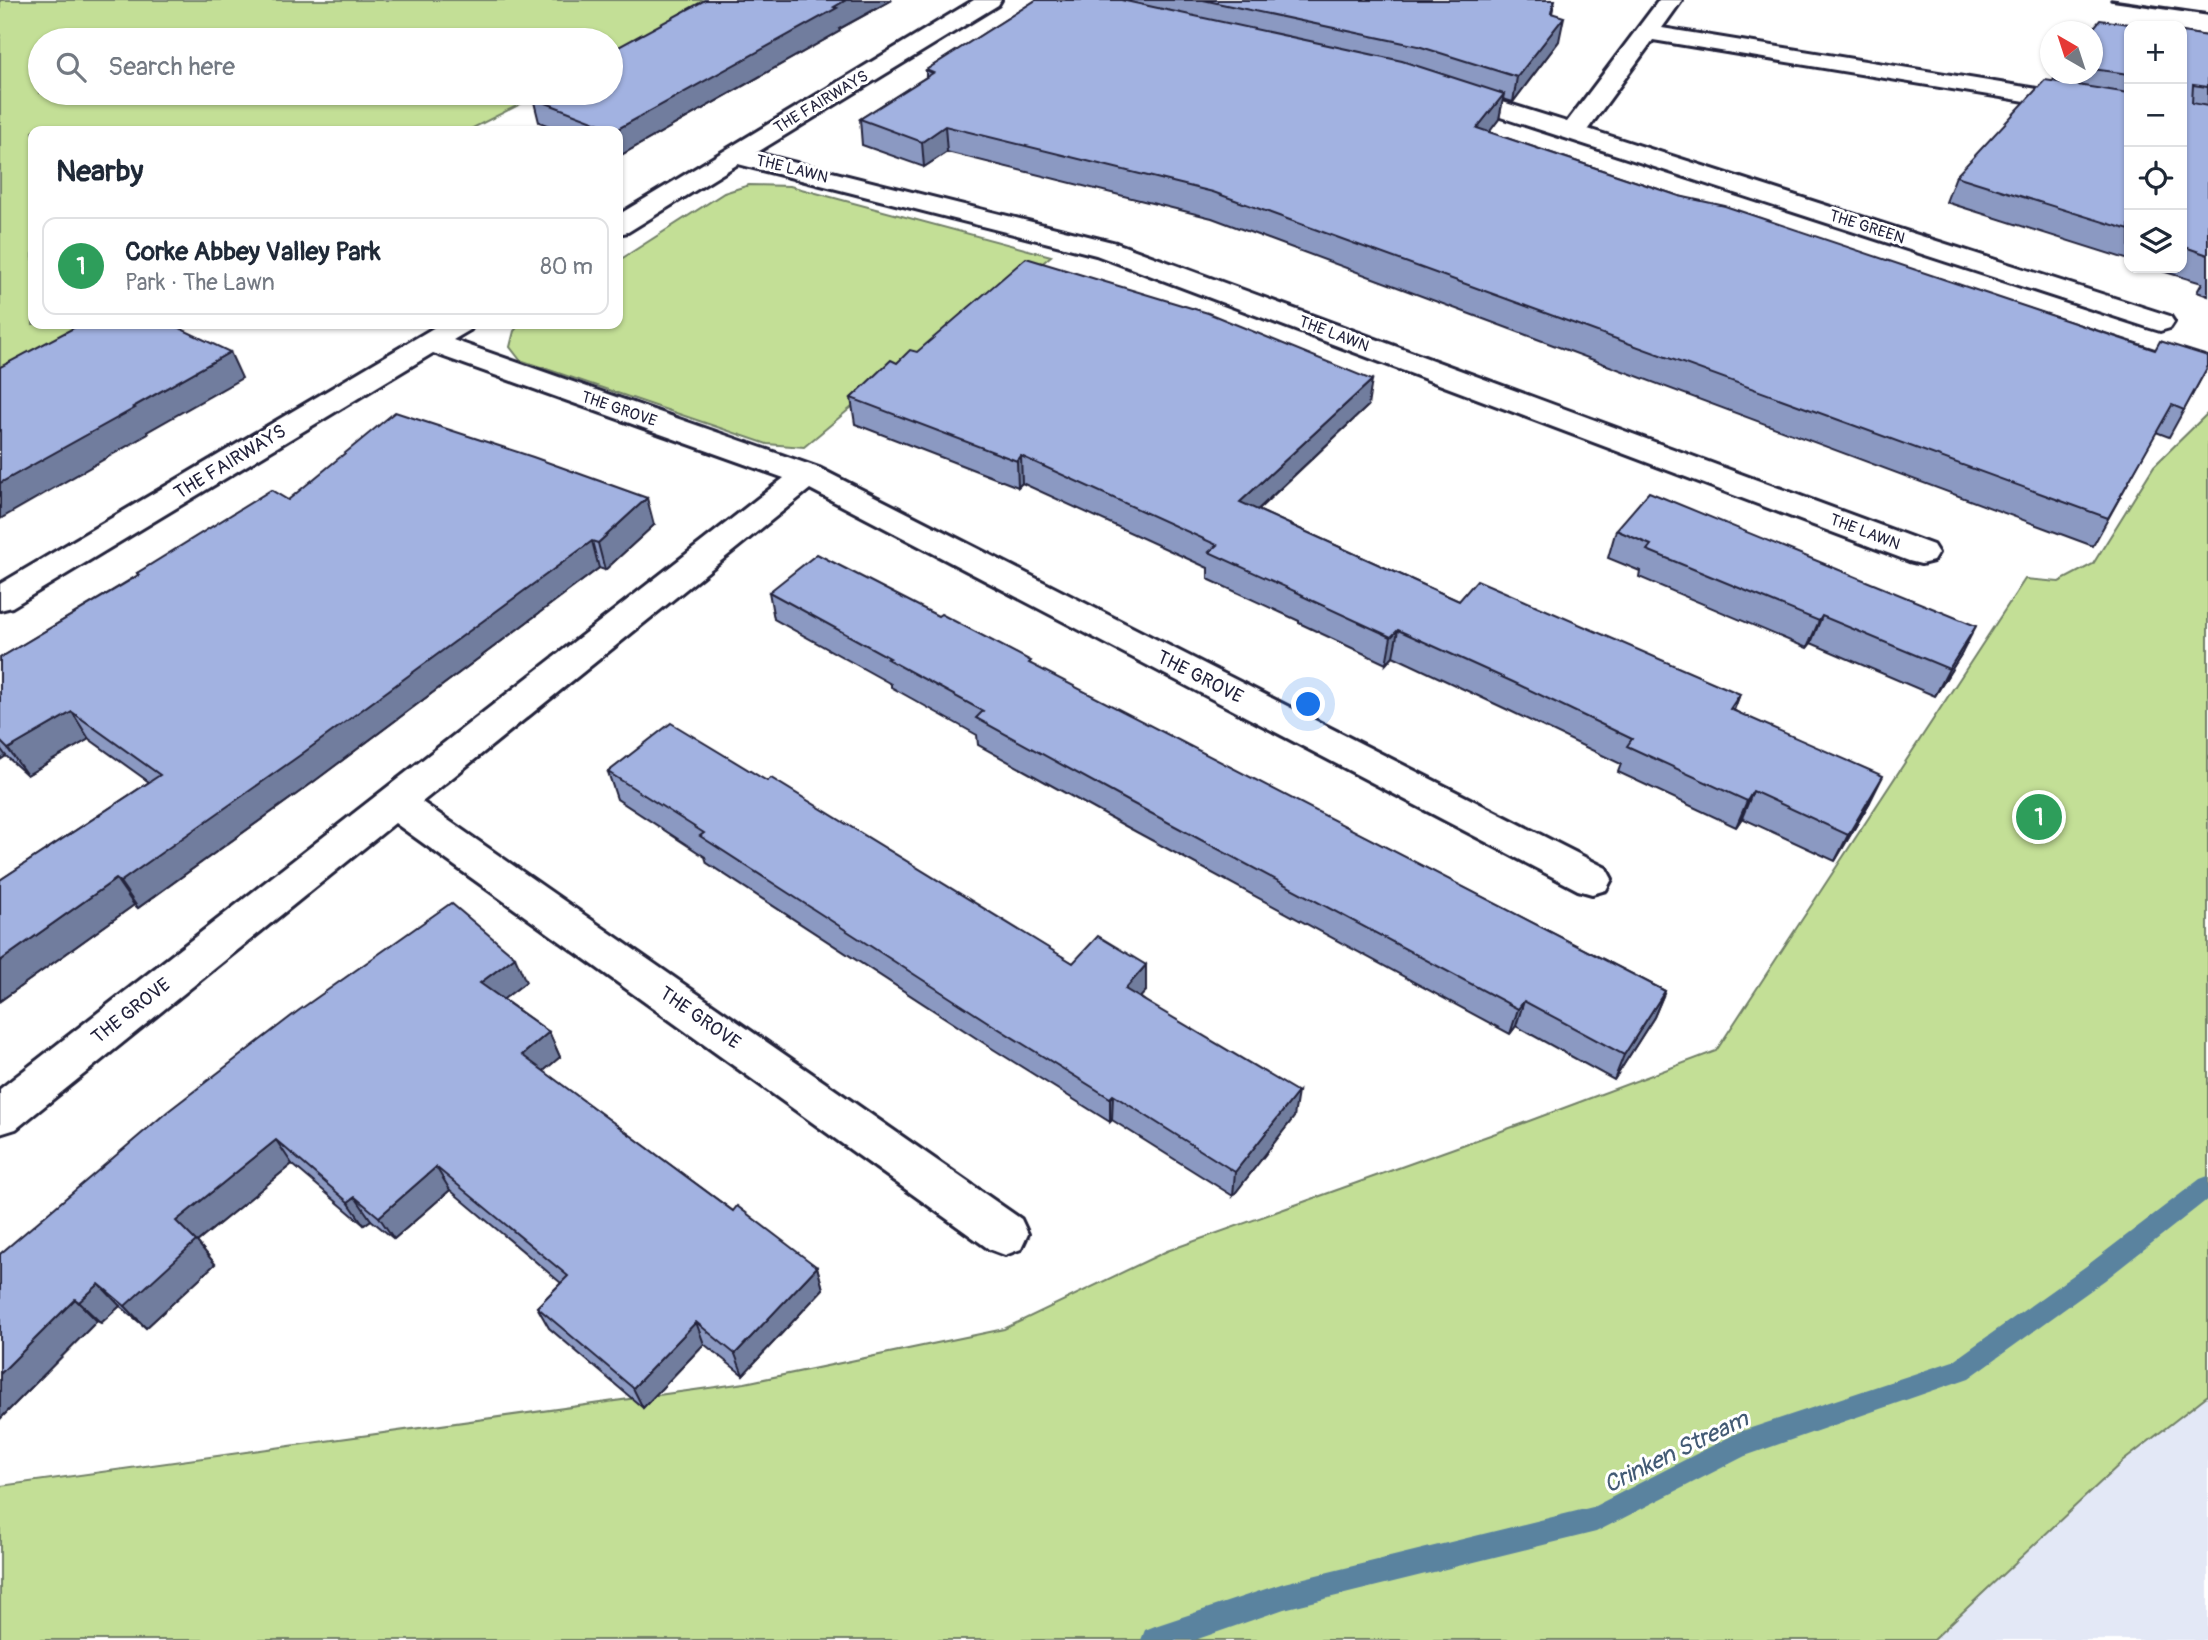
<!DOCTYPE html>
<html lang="en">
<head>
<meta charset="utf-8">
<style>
	body { margin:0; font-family:Pangolin,sans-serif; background:#f6f6f7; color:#1f2937 }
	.controls { position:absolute; right:21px; top:21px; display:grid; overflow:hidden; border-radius:14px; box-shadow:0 2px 5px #0004 }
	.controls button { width:63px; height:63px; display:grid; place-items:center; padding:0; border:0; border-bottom:2px solid #e0e1e3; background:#fff; color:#1f2937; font:35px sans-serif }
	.compass { position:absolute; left:2040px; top:21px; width:63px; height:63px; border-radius:50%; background:#fff; box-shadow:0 2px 5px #0004; rotate:321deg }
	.you { position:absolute; left:1309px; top:705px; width:24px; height:24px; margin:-18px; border:5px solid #fff; border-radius:50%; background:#1a73e8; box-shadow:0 0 0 10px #1a73e833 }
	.badge { display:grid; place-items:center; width:46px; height:46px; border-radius:50%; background:#c8321e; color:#fff; font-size:23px; font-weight:700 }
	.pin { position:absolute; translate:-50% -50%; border:4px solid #fff; box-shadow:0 2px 7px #0006 }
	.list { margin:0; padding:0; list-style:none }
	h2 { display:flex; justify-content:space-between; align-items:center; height:91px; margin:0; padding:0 28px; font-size:30px }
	h2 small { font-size:23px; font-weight:400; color:#747a83 }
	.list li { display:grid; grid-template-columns:46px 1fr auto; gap:21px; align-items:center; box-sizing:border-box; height:98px; margin:0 14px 14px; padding:0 14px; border:2px solid #e0e1e3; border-radius:14px }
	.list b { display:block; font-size:26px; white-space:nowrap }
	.list p { margin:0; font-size:23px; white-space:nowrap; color:#747a83 }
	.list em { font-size:23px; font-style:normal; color:#747a83 }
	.icon { flex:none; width:38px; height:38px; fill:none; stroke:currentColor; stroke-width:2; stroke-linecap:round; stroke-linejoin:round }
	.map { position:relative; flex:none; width:2208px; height:1640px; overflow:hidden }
	.search { position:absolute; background:#fff; box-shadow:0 2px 5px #0004; left:28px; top:28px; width:595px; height:77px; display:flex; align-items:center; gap:18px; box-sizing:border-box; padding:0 24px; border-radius:38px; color:#747a83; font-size:26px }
	.panel { position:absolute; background:#fff; box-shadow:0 2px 5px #0004; left:28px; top:126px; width:595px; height:203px; border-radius:14px }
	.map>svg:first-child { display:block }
	.built { fill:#e3e8f6 }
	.green { fill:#c3df96; stroke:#728068; stroke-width:2 }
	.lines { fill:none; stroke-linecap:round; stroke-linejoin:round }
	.stream { fill:#5a839f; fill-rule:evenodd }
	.minor-casing { stroke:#22223b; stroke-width:6 }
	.minor { fill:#fff; fill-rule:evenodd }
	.rail { stroke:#22223b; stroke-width:3.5 }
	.wall { fill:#8b99c2; stroke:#22223b; stroke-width:2 }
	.shaded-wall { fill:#717d9e; stroke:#22223b; stroke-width:2 }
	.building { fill:#a2b2e1; stroke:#22223b; stroke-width:2 }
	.labels { text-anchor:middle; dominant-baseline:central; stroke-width:6; stroke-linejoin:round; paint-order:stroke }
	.far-street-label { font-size:16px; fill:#22223b; stroke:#fff }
	.street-label { font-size:19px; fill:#22223b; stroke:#fff }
	.near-water-label { font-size:24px; font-style:italic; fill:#435b75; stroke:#fff }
</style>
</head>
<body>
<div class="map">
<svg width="2208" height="1640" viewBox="0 0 2208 1640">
	<rect width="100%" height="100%" fill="#fff"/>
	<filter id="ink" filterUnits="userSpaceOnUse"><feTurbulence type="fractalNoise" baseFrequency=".0143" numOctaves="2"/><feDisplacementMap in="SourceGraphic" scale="14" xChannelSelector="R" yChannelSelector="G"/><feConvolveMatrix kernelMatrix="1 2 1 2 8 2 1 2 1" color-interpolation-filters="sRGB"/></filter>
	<g filter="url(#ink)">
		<path class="built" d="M2208,1395V1640H1934L2122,1462Z"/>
		<g class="green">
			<path d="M0,0H725L611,58V40H40V93H542L467,131H33V324H89L0,397Z"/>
			<path d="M749,185L790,186L1051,256L916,370L901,366L804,447L767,444L520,360L510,347L514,331L520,324H618V261L724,193Z"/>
			<path d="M2208,413V1395L2122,1462L1933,1640H0V1486L745,1383L1004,1329L1167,1251L1521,1124L1716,1051L2025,579L2059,582L2093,564L2154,466Z"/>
		</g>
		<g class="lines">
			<path class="stream" d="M2208,1176V1199L2105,1280L1969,1378L1745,1456L1596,1532L1284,1609L1195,1640H1141L1145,1630L1155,1626L1284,1583L1593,1507L1739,1432L1953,1361L2089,1264L2200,1179Z"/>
			<defs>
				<g id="minor">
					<path d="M974,0H1001L998,5L756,153L1116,243L1933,545L1938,553L1933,561L1921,564L1909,561L1096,255L738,164L628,232L618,234V215Z"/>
					<path d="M1659,0H1682L1662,28L2129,104V118L1653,40L1588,129L2170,316L2174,322L2170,328L2160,331L2150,328L1442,98L1439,93L1442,88L1451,86L1567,122Z"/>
					<path d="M440,324H474L470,330L453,340L819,468L1606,868L1612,879L1606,890L1592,894L1578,890L810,489L422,802L1021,1219L1028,1234L1021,1249L1005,1255L989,1249L395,823L16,1129L0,1134V1089L784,478L433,353L12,607L0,610V584Z"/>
				</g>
			</defs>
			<use href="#minor" class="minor-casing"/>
			<use href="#minor" class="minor"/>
			<path class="rail" d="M2111,0L2208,14"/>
		</g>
		<g class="wall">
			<path d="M705,0H892L839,29L840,31L621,155L618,153V131H562L539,122L533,98L611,93Z"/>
			<path d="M1036,0H1555L1552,13L1559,41L1513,102L1503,99L1499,119L1489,132L1679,196L2208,366L2169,437L2156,432L2093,546L1212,218L947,152L924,167L862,145L860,119L926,77V70Z"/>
			<path d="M2129,26V260L1946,202L1956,176L2053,81L2056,74H2092V32Z"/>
			<path d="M2182,32L2208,36V296L2197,292L2202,283L2152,268H2182Z"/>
			<path d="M917,352L1368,406L1258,510L1459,601L1740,694L1734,710L1870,802L1835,861L1742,818L1736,827L1618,772L1621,764L1506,709L1393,656L1386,664L1299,623V621L1208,579V568L1022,483L1018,487L855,424L851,398L897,363Z"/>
			<path d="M288,500L654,525L605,570L599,568L312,783L138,908L134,905L0,1001V880L149,782L89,739L27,775L6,756L0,760V658L138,575L137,573Z"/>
			<path d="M1616,530L1962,653L1935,696L1811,643L1807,648L1639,577L1640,571L1608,558Z"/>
			<path d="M769,592L1031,665L1665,991L1654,1017L1614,1080L1516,1026L1510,1034L1129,828L978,745L977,735L891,687V684L774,619Z"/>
			<path d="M608,772L767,781L1073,963L1146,965V991L1140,997L1294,1117L1233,1196L1112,1120L1110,1122L993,1049L707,863L705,857L617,799Z"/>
			<path d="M526,982L503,999L549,1032L560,1057L543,1071L733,1211L817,1267L823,1289L743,1375L704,1344L643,1408L549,1328L537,1307L561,1283L450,1190L394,1239L371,1220L364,1225L292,1164L197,1242L215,1264L146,1328L120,1306L101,1323L97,1321L0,1419V1254Z"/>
		</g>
		<g class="shaded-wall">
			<path d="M846,0H892L839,29L840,31L621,155L618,139V131H616V130Z"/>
			<path d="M1564,17L1559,41L1513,102L1517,77Z"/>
			<path d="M1504,94L1499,119L1473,154L1477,128Z"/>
			<path d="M945,126L947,152L924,167L922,142Z"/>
			<path d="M230,352L242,378L147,432L148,434L0,519V483Z"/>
			<path d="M1372,380L1368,406L1238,528L1240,502Z"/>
			<path d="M1021,456L1022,483L1018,487L1017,461Z"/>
			<path d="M647,498L654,525L605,570L598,543Z"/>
			<path d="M592,541L599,568L312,783L138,908L120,882Z"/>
			<path d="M1822,616L1811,643L1807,648L1819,621Z"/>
			<path d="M1976,626L1962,653L1935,696L1949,669Z"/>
			<path d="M1398,630L1393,656L1386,664L1391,637Z"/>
			<path d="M1740,694L1730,720V709Z"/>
			<path d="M72,712L89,739L27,775L8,749Z"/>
			<path d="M0,748L6,756L0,760Z"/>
			<path d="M1883,776L1870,802L1835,861L1848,835Z"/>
			<path d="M1753,791L1742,818L1736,827L1747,801Z"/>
			<path d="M116,879L134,905L0,1001V961Z"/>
			<path d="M515,957L526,982L492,1008L480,983Z"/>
			<path d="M1146,965V991L1125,1014V989Z"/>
			<path d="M1665,991L1654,1017L1614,1080L1624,1055Z"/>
			<path d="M1524,1001L1516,1026L1510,1034L1518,1009Z"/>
			<path d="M549,1032L560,1057L533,1080L522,1055Z"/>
			<path d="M1298,1092L1294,1117L1233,1196L1235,1172Z"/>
			<path d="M1113,1095L1112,1120L1110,1122V1098Z"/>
			<path d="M276,1140L292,1164L197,1242L215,1264L146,1328L125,1306L176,1221Z"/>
			<path d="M436,1167L450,1190L394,1239L379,1217Z"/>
			<path d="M355,1197L371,1220L364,1225L348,1202Z"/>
			<path d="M817,1267L823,1289L743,1375L735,1354Z"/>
			<path d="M99,1284L120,1306L101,1323L79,1302Z"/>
			<path d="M75,1299L97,1321L0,1419V1374Z"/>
			<path d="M696,1322L704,1344L643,1408L633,1388Z"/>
		</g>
		<g class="building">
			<path d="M705,0H846L834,7L837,8L616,130L533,98L542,93H611V51Z"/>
			<path d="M1036,0H1121L1402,61L1504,94L1477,128L1679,196L1725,206L2155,350L2160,341L2208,356V366L2184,410L2172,405L2108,518L1213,192L945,126L922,142L860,119L933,73L926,70Z"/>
			<path d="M1203,0H1554L1551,13L1564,17L1517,77L1418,46Z"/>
			<path d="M2100,20L2143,26H2129V74L2092,69V32H2090Z"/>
			<path d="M2182,32L2208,36V87L2193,85L2192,103L2208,106V255L2182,246Z"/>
			<path d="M2045,80L2129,93V230L1956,176Z"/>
			<path d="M1026,258L1208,313L1372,380L1240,502L1459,601L1477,580L1740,694L1730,709L1883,776L1848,835L1753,791L1747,801L1627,746L1632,739L1513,682L1398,630L1391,637L1302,596L1303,595L1209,552L1217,545L1021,456L1017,461L851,398L891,360L897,363L910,350L917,352Z"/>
			<path d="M81,324H171L230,352L133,407L135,408L0,483V367Z"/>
			<path d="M395,412L533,457L647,498L598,543L592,541L299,756L120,882L116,879L0,961V880L160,775L72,712L8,749L0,741V658L139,575L137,573L271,490L288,500Z"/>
			<path d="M1649,492L1976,626L1949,669L1822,616L1819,621L1647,550L1651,545L1616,530Z"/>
			<path d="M817,554L938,616L941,614L1031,661L1029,663L1665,991L1624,1055L1524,1001L1518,1009L1130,802L976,718L983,711L887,659L890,658L769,592Z"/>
			<path d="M671,723L767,781L771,778L1073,963L1098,936L1146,965L1125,989L1298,1092L1235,1172L1113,1095L1110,1098L991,1024L700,836L704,833L608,772Z"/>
			<path d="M451,903L515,957L480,983L549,1032L522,1055L733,1211L737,1206L817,1267L735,1354L696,1322L633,1388L537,1307L568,1276L436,1167L379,1217L355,1197L348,1202L276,1140L176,1221L196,1241L125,1306L99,1284L79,1302L75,1299L0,1374V1254L167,1112L298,1011Z"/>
		</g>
	</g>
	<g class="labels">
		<g class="far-street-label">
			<text transform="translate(821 102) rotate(-31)">THE FAIRWAYS</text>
			<text transform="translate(792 169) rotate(14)">THE LAWN</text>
			<text transform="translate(1867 227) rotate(18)">THE GREEN</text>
			<text transform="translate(1334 334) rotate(21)">THE LAWN</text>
			<text transform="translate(619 409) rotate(19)">THE GROVE</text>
			<text transform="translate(1865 532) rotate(21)">THE LAWN</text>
		</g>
		<g class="street-label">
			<text transform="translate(230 462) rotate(-31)">THE FAIRWAYS</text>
			<text transform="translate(1200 677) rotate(27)">THE GROVE</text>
			<text transform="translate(131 1011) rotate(-38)">THE GROVE</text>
			<text transform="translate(700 1018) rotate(35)">THE GROVE</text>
		</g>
		<g class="near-water-label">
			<text transform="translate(1676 1452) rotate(-26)">Crinken Stream</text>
		</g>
	</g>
</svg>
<div class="controls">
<button>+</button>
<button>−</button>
<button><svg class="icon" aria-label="locate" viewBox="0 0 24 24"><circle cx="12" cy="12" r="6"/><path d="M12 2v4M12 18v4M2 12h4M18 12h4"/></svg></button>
<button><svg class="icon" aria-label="layers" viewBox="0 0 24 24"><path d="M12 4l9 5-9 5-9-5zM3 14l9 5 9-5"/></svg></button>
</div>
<svg class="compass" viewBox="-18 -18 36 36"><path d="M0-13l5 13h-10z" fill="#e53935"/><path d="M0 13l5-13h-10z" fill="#747a83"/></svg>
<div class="you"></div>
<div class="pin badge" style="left:2039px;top:817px;background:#2e9e5b">1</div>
<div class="search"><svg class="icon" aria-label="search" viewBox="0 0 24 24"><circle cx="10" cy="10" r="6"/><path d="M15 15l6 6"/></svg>Search here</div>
<section class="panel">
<h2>Nearby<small></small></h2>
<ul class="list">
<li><span class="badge" style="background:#2e9e5b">1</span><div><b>Corke Abbey Valley Park</b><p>Park · The Lawn</p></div><em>80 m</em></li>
</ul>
</section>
</div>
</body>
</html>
